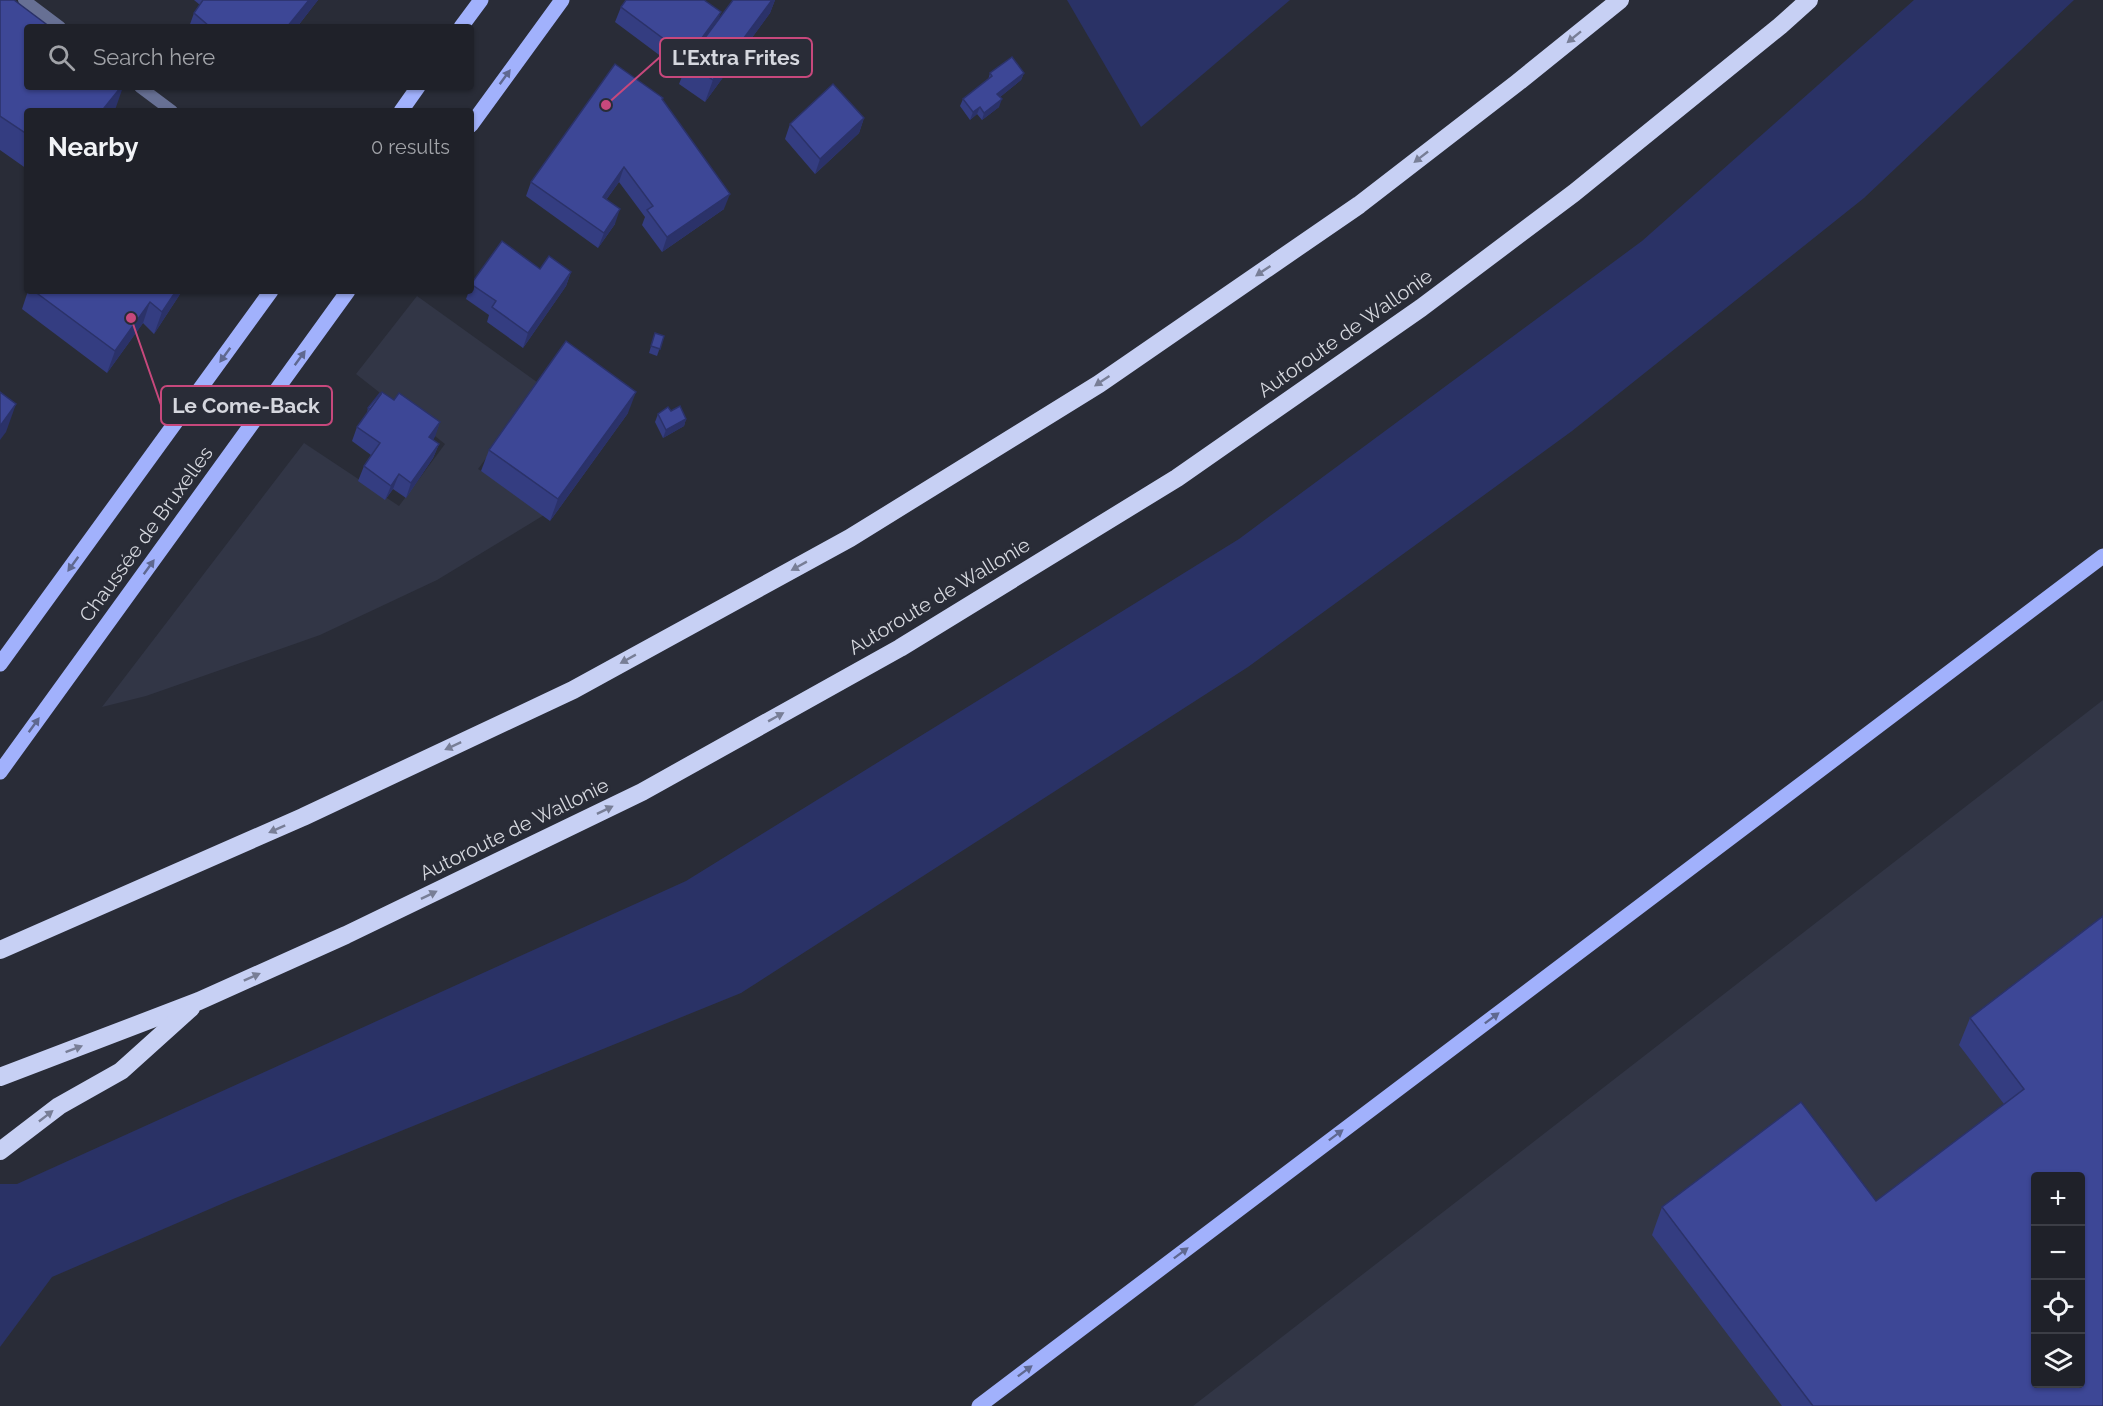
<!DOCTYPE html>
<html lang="en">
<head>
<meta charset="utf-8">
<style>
	body { margin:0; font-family:Raleway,sans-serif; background:#272931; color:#f1f3f6 }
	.controls { position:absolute; right:18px; bottom:18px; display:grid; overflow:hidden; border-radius:6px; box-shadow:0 2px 4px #0004 }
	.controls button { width:54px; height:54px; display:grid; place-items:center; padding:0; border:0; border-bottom:2px solid #3c3e46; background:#1f2129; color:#f1f3f6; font:30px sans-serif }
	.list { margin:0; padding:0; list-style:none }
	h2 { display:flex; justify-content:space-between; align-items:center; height:78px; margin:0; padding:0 24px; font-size:26px }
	h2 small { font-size:20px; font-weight:400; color:#a1a3a8 }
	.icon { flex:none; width:33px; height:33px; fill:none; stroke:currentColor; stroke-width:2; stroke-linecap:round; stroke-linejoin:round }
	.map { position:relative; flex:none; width:2103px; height:1406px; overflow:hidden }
	.search { position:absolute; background:#1f2129; box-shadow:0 2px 4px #0004; left:24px; top:24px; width:450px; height:66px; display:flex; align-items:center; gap:15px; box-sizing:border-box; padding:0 21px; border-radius:6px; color:#a1a3a8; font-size:22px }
	.panel { position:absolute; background:#1f2129; box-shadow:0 2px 4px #0004; left:24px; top:108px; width:450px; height:186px; border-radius:6px }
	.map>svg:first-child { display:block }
	.built { fill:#323646; fill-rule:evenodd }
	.green { fill:#2a3266 }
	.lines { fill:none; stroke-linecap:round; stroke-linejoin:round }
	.service { stroke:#677094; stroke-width:12 }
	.primary { stroke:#a1b1fc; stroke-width:15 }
	.motorway { stroke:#c7d0f4; stroke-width:18 }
	.wall { fill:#343d81 }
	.shaded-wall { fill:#2b3269 }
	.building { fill:#3d4796; stroke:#2b3269; stroke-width:1.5; fill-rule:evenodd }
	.oneway { fill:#787e96 }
	.oneway2 { fill:#5f6890 }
	.labels { text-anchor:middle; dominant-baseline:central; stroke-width:5; stroke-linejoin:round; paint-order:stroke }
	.street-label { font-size:20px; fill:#d5d7de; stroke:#292c37 }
	.leader { fill:none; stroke:#c7487c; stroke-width:2 }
	.callout-dot { fill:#c7487c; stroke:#292c37; stroke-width:2 }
	.callout { fill:#292c37; stroke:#c7487c; stroke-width:2 }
	.callout-label { font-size:21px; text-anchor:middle; font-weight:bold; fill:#d5d7de }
</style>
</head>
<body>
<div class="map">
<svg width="2103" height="1406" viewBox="0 0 2103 1406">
	<rect width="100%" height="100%" fill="#292c37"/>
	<g class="built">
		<path d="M417,296L541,385L478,469L549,512L437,580L320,635L146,696L102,707L304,443L399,506L445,444L356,374Z"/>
		<path d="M2103,700V1406H1193ZM2036,1176H2080V1384H2036Z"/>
	</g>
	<g class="green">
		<path d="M1067,0H1290L1141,127Z"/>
		<path d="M1914,0H2074L1864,198L1572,431L1248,667L741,993L233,1199L52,1277L0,1347V1184H17L686,881L1239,539L1642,241Z"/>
	</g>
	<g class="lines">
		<g class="service">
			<path d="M24,0L60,27"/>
			<path d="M140,87L172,111"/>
		</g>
		<g class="primary">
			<path d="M461,27L481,0"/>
			<path d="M401,111L418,87"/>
			<path d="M471,125L562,0"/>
			<path d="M0,664L271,291"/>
			<path d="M0,772L348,291"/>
			<path d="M979,1406L2103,556"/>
		</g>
		<g class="motorway">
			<path d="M0,950L303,817L573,690L850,538L1099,384L1359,205L1517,83L1620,0"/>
			<path d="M0,1077L199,1001L346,935L642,792L900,648L1177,478L1421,308L1574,193L1780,26L1809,0"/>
			<path d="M0,1151L59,1106L121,1071L191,1008"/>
		</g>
	</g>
	<g class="wall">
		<path d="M0,0L115,110L114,111H27V169L0,150Z"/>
		<path d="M194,0H318L297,27H189L194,13L200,5Z"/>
		<path d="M733,0H775L770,13L705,102L679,84L685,69L682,72L615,22L621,7L718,20Z"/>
		<path d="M990,73H1024L1021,80L1000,97L999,107L982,120L977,114L970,120L960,106L963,99L988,80Z"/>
		<path d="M662,100L724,209L662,252L642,225L645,217L619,182L606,200L615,224L598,248L526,196L531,182Z"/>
		<path d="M864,118L859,133L815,174L785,139L790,124Z"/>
		<path d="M540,269L571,272L566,286L523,348L487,322L489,315L466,299L469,291H471V284Z"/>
		<path d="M28,291H182L154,334L143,323L107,373L22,309Z"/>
		<path d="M655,333L664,336L657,356L649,353Z"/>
		<path d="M394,400L440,422L433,440L439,444L433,458L406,498L393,489L385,500L358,481L364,466L371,455L352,441L357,427L367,413L368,408Z"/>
		<path d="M671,411L686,419L684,426L663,438L655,422L658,414Z"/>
		<path d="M628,413L550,521L481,471L489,450Z"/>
		<path d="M2103,916V1406H1782L1652,1235L1662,1207L1876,1201L2004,1104L1959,1045L1970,1018Z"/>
	</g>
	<g class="shaded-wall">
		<path d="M309,0H318L297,27H287Z"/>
		<path d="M772,0H775L770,13L705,102L713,80Z"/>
		<path d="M721,12L716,27L687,62L682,72L688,57Z"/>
		<path d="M1024,73L1021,80L995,101L997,94Z"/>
		<path d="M121,87H123L115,110L114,111H103L104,108Z"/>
		<path d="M1002,99L999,107L982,120L984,113Z"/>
		<path d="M980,107L977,114L970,120L973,112Z"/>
		<path d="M864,118L859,133L815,174L820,159Z"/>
		<path d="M624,167L619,182L597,212L603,197Z"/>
		<path d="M730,194L724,209L662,252L667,237Z"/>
		<path d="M620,209L615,224L598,248L604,233Z"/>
		<path d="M571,272L566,286L523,348L528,333Z"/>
		<path d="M176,291H182L154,334L162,312Z"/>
		<path d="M150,302L143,323L107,373L115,351Z"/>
		<path d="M636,392L628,413L550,521L558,499Z"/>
		<path d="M16,404L6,432L0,440V426Z"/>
		<path d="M686,419L684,426L663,438L666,430Z"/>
		<path d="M440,422L435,437L424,451L429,437Z"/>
		<path d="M439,444L433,458L406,498L411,483Z"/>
		<path d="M399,474L393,489L385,500L391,486Z"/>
	</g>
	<g class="building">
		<path d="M0,0H14L50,27H27V87H121L104,108L109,111H27V134L0,116Z"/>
		<path d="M203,0H309L287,27H208L209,26L194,13Z"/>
		<path d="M626,0H704L721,12L688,57L621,7Z"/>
		<path d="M733,0H772L713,80L687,62Z"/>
		<path d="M1012,57L1024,73L997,94L1002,99L984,113L980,107L973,112L963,99L992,76L990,73Z"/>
		<path d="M615,64L663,98L662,99L730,194L667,237L647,210L653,206L624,167L603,197L620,209L604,233L531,182Z"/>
		<path d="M833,84L864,118L820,159L790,124Z"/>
		<path d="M502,241L540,269L549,256L571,272L528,333L492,307L496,301L471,284Z"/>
		<path d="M34,291H176L162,312L150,302L115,351Z"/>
		<path d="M655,333L664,336L660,349L651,346Z"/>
		<path d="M566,341L636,392L558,499L489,450Z"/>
		<path d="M0,392L16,404L0,426Z"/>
		<path d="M382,392L394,400L399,393L440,422L429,437L439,444L411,483L399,474L391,486L364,466L380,443L357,427Z"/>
		<path d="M380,393L381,394L370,409L368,408Z"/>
		<path d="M680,406L686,419L666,430L658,414L668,407L671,411Z"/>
		<path d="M2103,916V1406H1813L1662,1207L1801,1102L1876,1201L2024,1089L1970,1018ZM2036,1176H2080V1383H2036Z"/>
	</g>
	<defs><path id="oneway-solid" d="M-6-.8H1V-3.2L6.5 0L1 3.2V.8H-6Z" transform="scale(1.5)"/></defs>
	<g class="oneway">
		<use href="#oneway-solid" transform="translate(1574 37) rotate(141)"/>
		<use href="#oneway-solid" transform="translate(1421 157) rotate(142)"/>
		<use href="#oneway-solid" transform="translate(1263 271) rotate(146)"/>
		<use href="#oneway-solid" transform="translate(1102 381) rotate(146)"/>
		<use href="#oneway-solid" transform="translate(799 566) rotate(151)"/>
		<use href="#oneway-solid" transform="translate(628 659) rotate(151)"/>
		<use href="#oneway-solid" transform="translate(776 717) rotate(-29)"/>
		<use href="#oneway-solid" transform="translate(453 746) rotate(155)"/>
		<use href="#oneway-solid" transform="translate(605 810) rotate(-26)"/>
		<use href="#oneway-solid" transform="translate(277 829) rotate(156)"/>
		<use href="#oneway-solid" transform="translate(429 895) rotate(-26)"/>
		<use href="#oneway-solid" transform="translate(252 977) rotate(-24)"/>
		<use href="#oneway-solid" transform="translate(74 1049) rotate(-21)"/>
		<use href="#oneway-solid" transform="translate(46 1116) rotate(-38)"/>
	</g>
	<g class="oneway2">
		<use href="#oneway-solid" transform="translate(505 77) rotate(-54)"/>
		<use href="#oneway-solid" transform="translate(225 355) rotate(126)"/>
		<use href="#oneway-solid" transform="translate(300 358) rotate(-54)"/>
		<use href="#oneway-solid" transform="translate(73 564) rotate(126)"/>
		<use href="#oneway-solid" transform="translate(149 567) rotate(-54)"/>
		<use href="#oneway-solid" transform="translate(34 725) rotate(-54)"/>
		<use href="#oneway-solid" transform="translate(1492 1018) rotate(-37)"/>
		<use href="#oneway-solid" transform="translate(1336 1135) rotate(-37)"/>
		<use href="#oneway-solid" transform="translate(1181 1253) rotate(-37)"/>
		<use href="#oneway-solid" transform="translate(1025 1371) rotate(-37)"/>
	</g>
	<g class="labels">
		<g class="street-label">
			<text transform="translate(1345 333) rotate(-35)">Autoroute de Wallonie</text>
			<text transform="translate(146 534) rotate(-54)">Chaussée de Bruxelles</text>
			<text transform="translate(939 596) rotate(-31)">Autoroute de Wallonie</text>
			<text transform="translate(514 829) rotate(-26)">Autoroute de Wallonie</text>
		</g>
	</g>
	<path class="leader" d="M606 105L660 57M131 318L161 405"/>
	<g class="callout-dot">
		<circle cx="606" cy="105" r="6"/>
		<circle cx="131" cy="318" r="6"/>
	</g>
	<g class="callout">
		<rect x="660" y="38" width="152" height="39" rx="6"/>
		<rect x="161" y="386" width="171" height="39" rx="6"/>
	</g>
	<g class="callout-label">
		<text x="736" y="65">L'Extra Frites</text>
		<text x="246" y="413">Le Come-Back</text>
	</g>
</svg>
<div class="controls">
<button>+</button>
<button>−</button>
<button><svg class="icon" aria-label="locate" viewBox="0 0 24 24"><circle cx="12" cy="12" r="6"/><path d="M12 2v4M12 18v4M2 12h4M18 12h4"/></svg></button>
<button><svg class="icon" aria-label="layers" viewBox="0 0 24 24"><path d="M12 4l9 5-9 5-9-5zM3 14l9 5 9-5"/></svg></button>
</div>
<div class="search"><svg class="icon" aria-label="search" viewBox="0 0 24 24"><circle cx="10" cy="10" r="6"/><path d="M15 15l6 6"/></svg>Search here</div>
<section class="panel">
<h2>Nearby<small>0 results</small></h2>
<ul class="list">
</ul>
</section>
</div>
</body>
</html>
